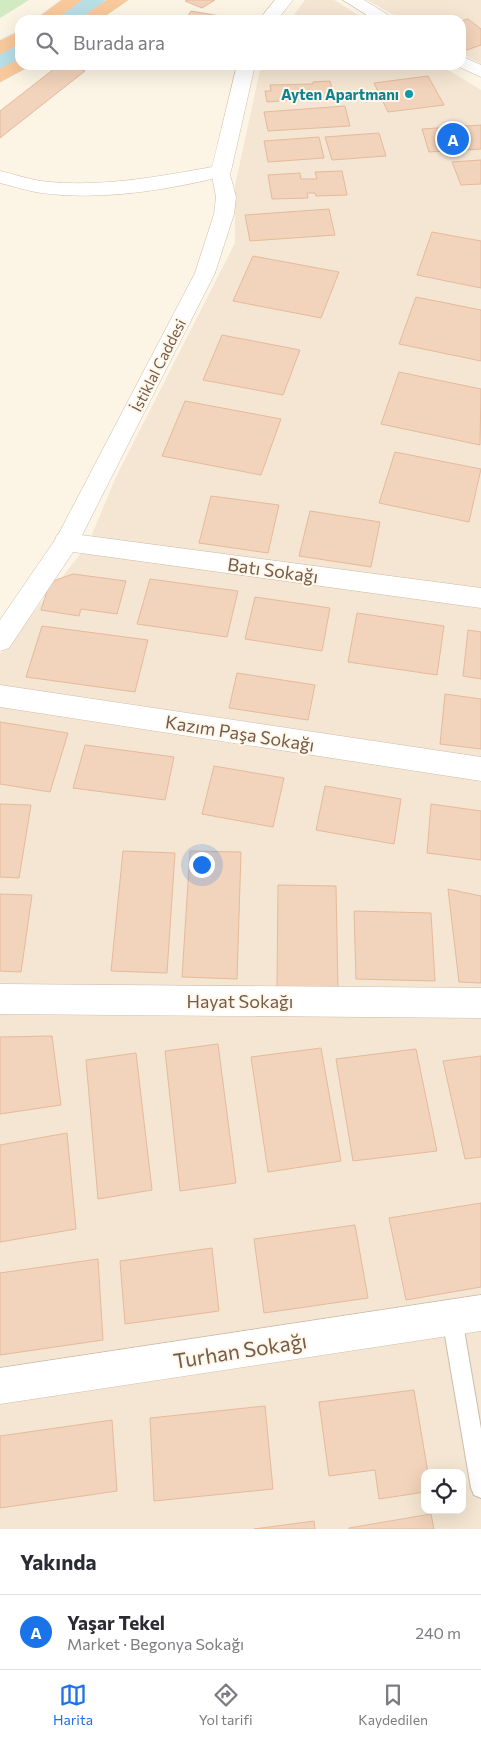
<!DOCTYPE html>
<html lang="tr">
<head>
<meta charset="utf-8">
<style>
	body { margin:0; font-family:Commissioner,sans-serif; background:#f2f2f3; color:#2b2b33 }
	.controls { position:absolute; right:15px; bottom:15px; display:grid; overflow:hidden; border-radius:10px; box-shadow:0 5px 20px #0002 }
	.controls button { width:45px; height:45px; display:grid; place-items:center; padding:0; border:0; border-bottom:1px solid #e1e1e2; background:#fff; color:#2b2b33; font:25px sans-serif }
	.you { position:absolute; left:201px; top:864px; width:18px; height:18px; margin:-12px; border:4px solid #fff; border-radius:50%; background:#1a73e8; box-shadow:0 0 0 8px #1a73e833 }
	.badge { display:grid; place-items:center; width:32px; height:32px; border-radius:50%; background:#1a73e8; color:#fff; font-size:16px; font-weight:700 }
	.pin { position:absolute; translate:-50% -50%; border:2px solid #fff; box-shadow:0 1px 5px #0006 }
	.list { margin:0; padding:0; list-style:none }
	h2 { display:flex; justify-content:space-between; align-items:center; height:65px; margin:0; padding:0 20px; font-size:21px }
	h2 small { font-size:16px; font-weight:400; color:#7c7c81 }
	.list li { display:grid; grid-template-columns:32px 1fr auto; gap:15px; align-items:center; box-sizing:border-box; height:75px; padding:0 20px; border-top:1px solid #e1e1e2 }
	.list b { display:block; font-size:19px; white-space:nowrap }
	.list p { margin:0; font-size:16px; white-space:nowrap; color:#7c7c81 }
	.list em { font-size:16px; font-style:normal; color:#7c7c81 }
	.icon { flex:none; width:28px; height:28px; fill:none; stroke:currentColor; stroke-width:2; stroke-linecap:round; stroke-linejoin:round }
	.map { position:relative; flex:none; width:481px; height:1529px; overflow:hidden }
	.search { position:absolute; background:#fff; box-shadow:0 5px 20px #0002; left:15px; right:15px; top:15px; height:55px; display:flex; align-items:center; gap:12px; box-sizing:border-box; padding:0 18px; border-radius:15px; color:#7c7c81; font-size:19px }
	.sheet { height:140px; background:#fff }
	nav { display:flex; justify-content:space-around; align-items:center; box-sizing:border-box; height:70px; border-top:1px solid #e1e1e2; background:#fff; font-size:14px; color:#7c7c81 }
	nav a { display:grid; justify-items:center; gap:2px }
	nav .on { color:#1a73e8 }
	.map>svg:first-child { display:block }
	.residential { fill:#f4e6d2; fill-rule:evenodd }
	.green { fill:#d1eac2 }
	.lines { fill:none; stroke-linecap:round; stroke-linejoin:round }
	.canal { fill:#b8dee6; fill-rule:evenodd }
	.building { fill:#f2d3bb; stroke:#e5ba9b }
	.service-casing { stroke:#cebcaa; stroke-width:2 }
	.minor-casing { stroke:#cebcaa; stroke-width:1 }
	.tertiary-casing { stroke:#cebcaa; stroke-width:1 }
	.secondary-casing { stroke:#d3beaa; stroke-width:1 }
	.trunk-casing { stroke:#dbd4d0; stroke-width:1 }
	.service { fill:#fff; fill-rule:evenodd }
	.minor { fill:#fff; fill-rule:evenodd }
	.tertiary { fill:#fff; fill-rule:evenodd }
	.secondary { fill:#fff; fill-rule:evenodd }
	.trunk { fill:#fac99b; fill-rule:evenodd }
	.culture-dot { fill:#0f9aa8; stroke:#fff8ea; stroke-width:2 }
	.labels { text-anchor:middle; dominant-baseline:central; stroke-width:4; stroke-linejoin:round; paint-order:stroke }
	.far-culture-label { font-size:15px; font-weight:bold; fill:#0d838f; stroke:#fff8ea; text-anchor:end }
	.far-street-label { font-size:15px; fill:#755b49; stroke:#fff8ea }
	.street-label { font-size:18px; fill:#755b49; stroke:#fff8ea }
	.near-street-label { font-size:21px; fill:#755b49; stroke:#fff8ea }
</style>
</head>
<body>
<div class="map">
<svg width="481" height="1529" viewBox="0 0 481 1529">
	<rect width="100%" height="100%" fill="#fcf4e4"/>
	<g class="residential">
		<path d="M305,0H334L366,20H290Z"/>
		<path d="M367,0H481V64L461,53V20H403Z"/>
		<path d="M261,65H440L481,90V1529H0V654L87,546L116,477L235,243V186ZM425,1473H462V1510H425Z"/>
	</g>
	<path class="green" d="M0,0H29L0,18Z"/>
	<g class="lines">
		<g class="canal">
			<path d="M79,0H105C92,19 72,20 52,20L55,15Z"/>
			<path d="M20,42V59L8,67L0,69V52Z"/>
		</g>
	</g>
	<g class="building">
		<path d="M187,0H215L202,8L185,1Z"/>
		<path d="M191,11L226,17L224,20H185Z"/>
		<path d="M468,19L481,29V45L467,50L461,46V21Z"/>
		<path d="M59,65H68L85,71L0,138V111Z"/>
		<path d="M348,65H400L349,69Z"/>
		<path d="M428,76L444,105L388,112L374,83Z"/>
		<path d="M330,81L333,93H329L330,97L267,102L265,91H271L270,85L313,84V82Z"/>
		<path d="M345,106L350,126L268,131L264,112Z"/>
		<path d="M481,125V149L429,152L422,129Z"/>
		<path d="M379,133L386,156L332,160L325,137Z"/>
		<path d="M319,137L324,158L268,162L264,141Z"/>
		<path d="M481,160V184L461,185L452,162Z"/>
		<path d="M342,171L347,195L316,196L315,193H307L308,198L272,199L268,175L300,173L301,179H317L315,172Z"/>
		<path d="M329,209L335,235L250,241L245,215Z"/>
		<path d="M432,232L481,241V288L417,275Z"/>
		<path d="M253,256L339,272L321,318L233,301Z"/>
		<path d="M416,297L481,310V361L399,344Z"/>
		<path d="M222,335L300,350L283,395L203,380Z"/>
		<path d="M399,372L481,389L480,445L381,424Z"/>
		<path d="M185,401L281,419L261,475L162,456Z"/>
		<path d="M395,452L481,469L469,522L379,503Z"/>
		<path d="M211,496L279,505L268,553L199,543Z"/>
		<path d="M310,511L380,522L371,567L299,556Z"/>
		<path d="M73,574L126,581L117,614L81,609L79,616L41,610L50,582Z"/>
		<path d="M150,579L238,591L227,637L137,624Z"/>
		<path d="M255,597L330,608L322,651L245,639Z"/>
		<path d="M357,613L444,626L437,675L348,662Z"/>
		<path d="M42,626L148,640L135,692L26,677Z"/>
		<path d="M468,630L481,632V679L463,676Z"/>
		<path d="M237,673L315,685L308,720L229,708Z"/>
		<path d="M445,694L481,699V749L440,744Z"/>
		<path d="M0,722L68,733L50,792L0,784Z"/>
		<path d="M85,745L174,757L165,800L73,788Z"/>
		<path d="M214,766L284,778L273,827L202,814Z"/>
		<path d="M325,786L401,799L394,844L316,830Z"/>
		<path d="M0,804L31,805L19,878L0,877Z"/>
		<path d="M431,804L481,811V860L427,853Z"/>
		<path d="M123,851L175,853L167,973L111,971Z"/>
		<path d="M190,851L241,852L237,979L182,977Z"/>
		<path d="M278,885L336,886L338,989L277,988Z"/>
		<path d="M448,889L481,896V983L459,982Z"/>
		<path d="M0,894L32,895L21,972L0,971Z"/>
		<path d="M354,911L431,913L435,981L356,979Z"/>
		<path d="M52,1036L61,1105L0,1114V1037Z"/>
		<path d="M218,1044L236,1183L180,1191L165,1051Z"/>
		<path d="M321,1048L341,1161L268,1172L251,1057Z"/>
		<path d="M416,1049L437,1151L353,1161L336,1059Z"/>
		<path d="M136,1053L152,1190L98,1199L86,1060Z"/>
		<path d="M481,1056V1157L465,1159L443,1061Z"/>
		<path d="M67,1133L76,1229L0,1242V1145Z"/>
		<path d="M481,1203V1287L406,1300L389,1218Z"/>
		<path d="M355,1225L368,1298L264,1313L254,1239Z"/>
		<path d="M212,1248L219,1311L125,1324L120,1261Z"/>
		<path d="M98,1259L103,1340L0,1355V1273Z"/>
		<path d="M414,1390L428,1473H425V1492L379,1499L375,1470L329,1476L319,1402Z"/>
		<path d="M265,1406L273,1489L154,1501L150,1418Z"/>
		<path d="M112,1420L117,1491L0,1508V1436Z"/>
		<path d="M431,1514L434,1529H349V1528Z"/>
		<path d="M314,1521L315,1529H254Z"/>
	</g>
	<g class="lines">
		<defs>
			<path id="service" d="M452,1308L459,1311L462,1318L481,1429V1498L474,1495L471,1488L442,1318L445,1311Z"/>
			<g id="minor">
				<path d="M66,533L481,588V608L66,551L57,549L54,542L57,535Z"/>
				<path d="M0,685L481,757V781L0,707Z"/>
				<path d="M0,984L481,988V1018L0,1014Z"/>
				<path d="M481,1295V1331L0,1404V1368Z"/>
			</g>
			<g id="tertiary">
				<path d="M343,0H364L396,20H375Z"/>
				<path d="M461,56L481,65V77L455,65H461Z"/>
				<path d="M221,165L228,167L236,197L234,214L215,273L75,549L9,648L0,651V620L57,537L195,273L214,214L216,197L211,171L214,167Z"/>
			</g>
			<g id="secondary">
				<path d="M275,0H293L277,20H259Z"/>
				<path d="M237,65H255L231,171L228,175C169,190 102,201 41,193C27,191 13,186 0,183V171C14,174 27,179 41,181C98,188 156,177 212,167Z"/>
			</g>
			<g id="trunk">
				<path d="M62,0H82L55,20H35Z"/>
				<path d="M107,0H128L99,20H78Z"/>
				<path d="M20,31V44L0,54V41Z"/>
				<path d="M20,59V65H28L26,68L0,82V69Z"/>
			</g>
		</defs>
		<use href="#service" class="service-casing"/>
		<use href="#minor" class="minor-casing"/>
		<use href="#tertiary" class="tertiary-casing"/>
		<use href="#secondary" class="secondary-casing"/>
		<use href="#trunk" class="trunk-casing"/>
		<use href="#service" class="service"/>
		<use href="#minor" class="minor"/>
		<use href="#tertiary" class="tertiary"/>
		<use href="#secondary" class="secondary"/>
		<use href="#trunk" class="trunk"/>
	</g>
	<circle class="culture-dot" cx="409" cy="94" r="5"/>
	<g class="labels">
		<g class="far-culture-label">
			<text x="399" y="94">Ayten Apartmanı</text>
		</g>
		<g class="far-street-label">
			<text transform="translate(158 365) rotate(-63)">İstiklal Caddesi</text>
		</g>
		<g class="street-label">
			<text transform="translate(273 570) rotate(8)">Batı Sokağı</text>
			<text transform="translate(240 733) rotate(9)">Kazım Paşa Sokağı</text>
			<text x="240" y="1001">Hayat Sokağı</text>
		</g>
		<g class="near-street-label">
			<text transform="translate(240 1350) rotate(-9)">Turhan Sokağı</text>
		</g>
	</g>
</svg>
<div class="controls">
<button><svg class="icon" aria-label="locate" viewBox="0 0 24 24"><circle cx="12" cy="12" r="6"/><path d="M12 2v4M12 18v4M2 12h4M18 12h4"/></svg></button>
</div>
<div class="you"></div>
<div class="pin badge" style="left:453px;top:139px">A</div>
<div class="search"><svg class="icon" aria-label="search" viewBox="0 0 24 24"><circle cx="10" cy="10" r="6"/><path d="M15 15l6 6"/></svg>Burada ara</div>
</div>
<section class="sheet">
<h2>Yakında<small></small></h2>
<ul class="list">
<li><span class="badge">A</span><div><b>Yaşar Tekel</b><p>Market · Begonya Sokağı</p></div><em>240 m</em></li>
</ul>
</section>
<nav>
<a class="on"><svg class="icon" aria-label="map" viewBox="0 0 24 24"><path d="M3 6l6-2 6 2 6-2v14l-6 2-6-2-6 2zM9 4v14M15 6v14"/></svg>Harita</a>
<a><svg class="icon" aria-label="directions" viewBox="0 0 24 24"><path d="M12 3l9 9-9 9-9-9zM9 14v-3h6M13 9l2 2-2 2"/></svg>Yol tarifi</a>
<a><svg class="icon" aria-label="saved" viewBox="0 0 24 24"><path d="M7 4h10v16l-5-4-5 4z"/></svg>Kaydedilen</a>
</nav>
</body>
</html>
